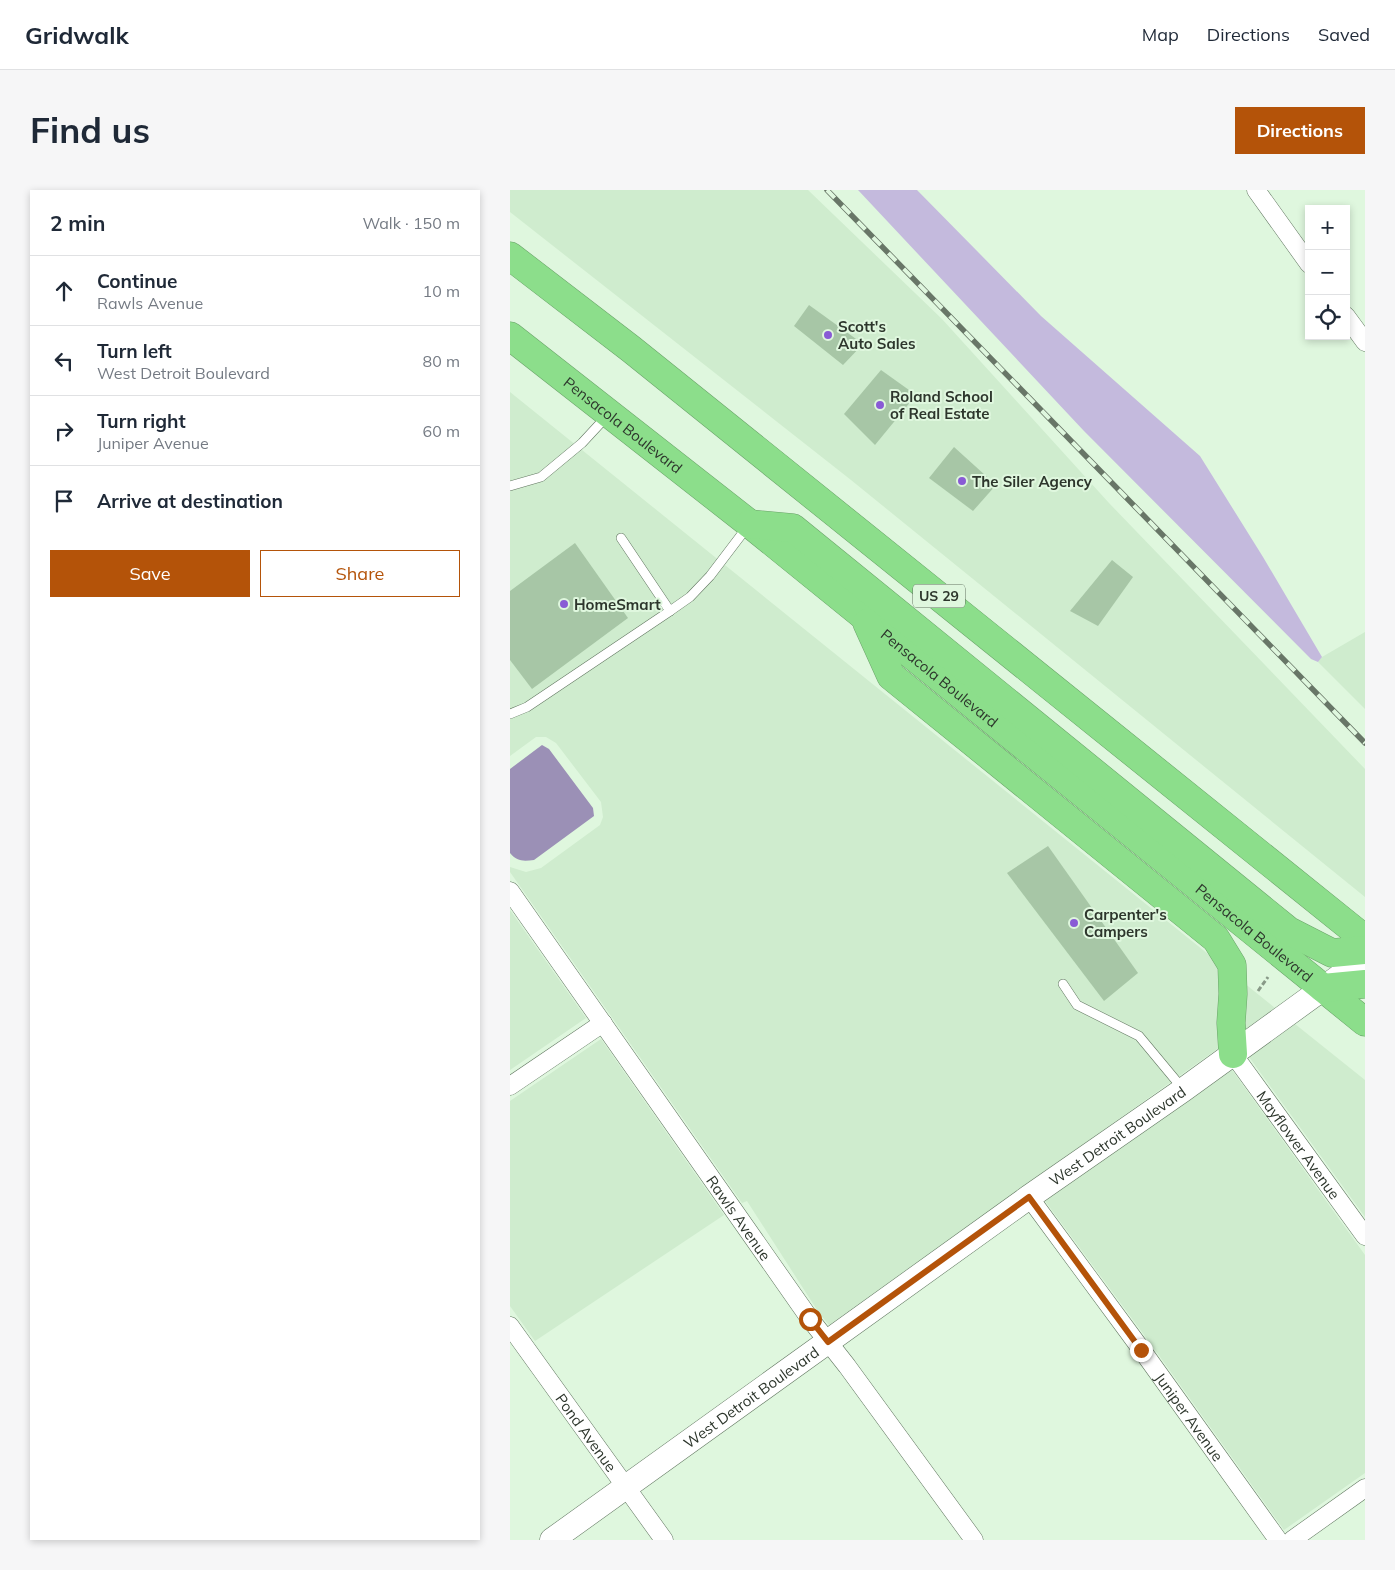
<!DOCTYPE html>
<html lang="en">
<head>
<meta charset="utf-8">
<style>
	body { margin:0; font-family:Mulish,sans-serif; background:#f6f6f7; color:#1f2937 }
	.controls { position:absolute; right:15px; top:15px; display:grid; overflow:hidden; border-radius:0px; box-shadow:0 2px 8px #0003 }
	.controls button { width:45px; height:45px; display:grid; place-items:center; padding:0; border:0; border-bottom:1px solid #e0e1e3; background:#fff; color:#1f2937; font:25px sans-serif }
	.stop { position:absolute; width:15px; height:15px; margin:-11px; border:4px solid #b45309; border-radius:50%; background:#fff }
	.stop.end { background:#b45309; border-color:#fff; box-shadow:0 1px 5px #0008 }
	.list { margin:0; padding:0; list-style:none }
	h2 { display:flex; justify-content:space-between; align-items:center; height:65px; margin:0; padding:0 20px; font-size:21px }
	h2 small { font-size:16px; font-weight:400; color:#747a83 }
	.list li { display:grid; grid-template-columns:32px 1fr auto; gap:15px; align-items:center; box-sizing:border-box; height:70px; padding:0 20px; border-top:1px solid #e0e1e3 }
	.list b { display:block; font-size:19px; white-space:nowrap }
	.list p { margin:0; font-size:16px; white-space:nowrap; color:#747a83 }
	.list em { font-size:16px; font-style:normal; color:#747a83 }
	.actions { display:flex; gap:10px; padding:15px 20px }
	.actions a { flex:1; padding:11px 0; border:1px solid #b45309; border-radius:0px; text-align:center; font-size:18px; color:#b45309 }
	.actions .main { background:#b45309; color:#fff }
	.icon { flex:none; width:28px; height:28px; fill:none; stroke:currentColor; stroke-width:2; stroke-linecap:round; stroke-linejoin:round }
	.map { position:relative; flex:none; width:855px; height:1350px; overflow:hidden; border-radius:0px }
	header { display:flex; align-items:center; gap:30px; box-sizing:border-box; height:70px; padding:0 25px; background:#fff; border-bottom:1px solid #e0e1e3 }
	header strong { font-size:24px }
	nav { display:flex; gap:28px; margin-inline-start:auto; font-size:18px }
	.intro { display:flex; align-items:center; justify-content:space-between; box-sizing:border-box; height:120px; padding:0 30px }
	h1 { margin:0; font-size:35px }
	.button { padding:12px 22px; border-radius:0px; background:#b45309; color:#fff; font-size:18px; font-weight:700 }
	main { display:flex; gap:30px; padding:0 30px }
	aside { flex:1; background:#fff; border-radius:0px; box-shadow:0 2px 8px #0003 }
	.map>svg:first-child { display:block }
	.built { fill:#cfecce }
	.green { fill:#c4badd }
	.water { fill:#9b90b6 }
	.building { fill:#a7c6a6 }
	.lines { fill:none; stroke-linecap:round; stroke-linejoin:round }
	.lane-casing { stroke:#617660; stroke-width:10 }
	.street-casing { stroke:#617660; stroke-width:19 }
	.secondary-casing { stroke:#617660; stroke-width:25 }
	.highway-casing { stroke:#6ba36a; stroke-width:29 }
	.path { stroke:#889987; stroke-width:3; stroke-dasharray:5 2.5; stroke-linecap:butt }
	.lane { stroke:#fff; stroke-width:9 }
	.street { stroke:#fff; stroke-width:18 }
	.secondary { stroke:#fff; stroke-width:24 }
	.highway { stroke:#8cde8b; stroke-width:28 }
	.rail-casing { stroke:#687667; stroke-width:5.5 }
	.rail { stroke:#dff7de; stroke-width:4; stroke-dasharray:11; stroke-linecap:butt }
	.route { stroke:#b45309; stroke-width:6 }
	.poi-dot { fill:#895bd5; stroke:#dff7de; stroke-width:2 }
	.labels { text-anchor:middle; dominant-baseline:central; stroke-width:4; stroke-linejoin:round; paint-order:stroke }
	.shield { fill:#dff7de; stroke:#627061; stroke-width:1 }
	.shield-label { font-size:14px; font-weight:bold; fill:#2d362c }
	.poi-label { font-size:15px; font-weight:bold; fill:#2d362c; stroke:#dff7de; text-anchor:start }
	.street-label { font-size:15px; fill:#2d362c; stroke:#dff7de }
</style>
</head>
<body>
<header>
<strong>Gridwalk</strong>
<nav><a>Map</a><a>Directions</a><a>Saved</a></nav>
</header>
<div class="intro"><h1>Find us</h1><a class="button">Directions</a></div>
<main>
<aside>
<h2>2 min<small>Walk · 150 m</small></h2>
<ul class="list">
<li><svg class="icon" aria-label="ahead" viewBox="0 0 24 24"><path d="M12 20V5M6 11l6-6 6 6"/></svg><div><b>Continue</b><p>Rawls Avenue</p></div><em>10 m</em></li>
<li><svg class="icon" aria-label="left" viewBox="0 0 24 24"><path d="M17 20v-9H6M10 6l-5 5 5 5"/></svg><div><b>Turn left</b><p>West Detroit Boulevard</p></div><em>80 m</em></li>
<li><svg class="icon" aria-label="right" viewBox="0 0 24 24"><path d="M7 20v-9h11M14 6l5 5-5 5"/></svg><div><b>Turn right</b><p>Juniper Avenue</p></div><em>60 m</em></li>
<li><svg class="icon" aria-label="arrive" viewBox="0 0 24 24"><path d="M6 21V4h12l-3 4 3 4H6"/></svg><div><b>Arrive at destination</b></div></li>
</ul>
<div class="actions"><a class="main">Save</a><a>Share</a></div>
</aside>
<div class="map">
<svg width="855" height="1350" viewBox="0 0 855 1350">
	<rect width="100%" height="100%" fill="#dff7de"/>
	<g class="built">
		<path d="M0,0H298L432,129L599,313L855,579V707L341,290L0,22Z"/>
		<path d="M0,202L765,818L319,1135L309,1123L237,1011L232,1013L0,682V677L16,682L31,678L90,635L93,627L91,612L46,553L36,547H26L0,566Z"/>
		<path d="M855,442V519L808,472L812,467Z"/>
		<path d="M0,720L76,828L0,880Z"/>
		<path d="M785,834L855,890V1027L739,867Z"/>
		<path d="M91,849L214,1025L25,1151L0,1116V911Z"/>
		<path d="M722,880L855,1065V1283L774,1340L640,1153L535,1011Z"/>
	</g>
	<path class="green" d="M348,0H407L531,126L690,266L753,367L812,467L808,472L801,469L574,241Z"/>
	<path class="water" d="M32,555L39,559L83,618L84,626L24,670C14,671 7,672 0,663V579Z"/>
	<g class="building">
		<path d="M299,115L353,154L333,175L284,136Z"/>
		<path d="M371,180L406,205L365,255L334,224Z"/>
		<path d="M444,257L486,295L463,321L419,288Z"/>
		<path d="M65,353L118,428L22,499L0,470V401Z"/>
		<path d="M602,370L623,387L588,436L560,421Z"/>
		<path d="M538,656L628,783L594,811L497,683Z"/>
	</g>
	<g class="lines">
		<defs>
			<g id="lane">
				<path d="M0,296L31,287L72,253L97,226"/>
				<path d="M111,348L160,421L180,407L200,386L238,336"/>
				<path d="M0,524L17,517L160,421"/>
				<path d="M553,794L567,815L629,846L673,899"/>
			</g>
			<g id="street">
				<path d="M746,0L799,74"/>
				<path d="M836,126L855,152"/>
				<path id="s1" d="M0,701L300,1129L337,1176L464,1350"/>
				<path id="s2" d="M723,864L855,1046"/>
				<path d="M0,896L93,833"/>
				<path id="s3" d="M519,1007L631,1159L768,1350"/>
				<path id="s4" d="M0,1136L154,1350"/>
				<path d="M782,1350L855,1298"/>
			</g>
			<g id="secondary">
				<path id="s5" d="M42,1350L519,1007L673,900L855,768"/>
			</g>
			<g id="highway">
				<path d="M0,66L121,159L855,749"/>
				<path id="s6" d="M0,146L240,334L855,832"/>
				<path d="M240,334L283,338L779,741L822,763L855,760"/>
				<path d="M357,433L381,486L706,749L722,775L723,804L721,833L723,864"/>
				<path d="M813,798L855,794"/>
			</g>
		</defs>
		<use href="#lane" class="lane-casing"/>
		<use href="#street" class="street-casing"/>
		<use href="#secondary" class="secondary-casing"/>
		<use href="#highway" class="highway-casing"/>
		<path class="path" d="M748,801L758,787"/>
		<use href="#lane" class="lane"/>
		<use href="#street" class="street"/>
		<use href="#secondary" class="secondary"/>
		<use href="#highway" class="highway"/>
		<defs>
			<path id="rail" d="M317,0L855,553"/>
		</defs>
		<use href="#rail" class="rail-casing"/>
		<use href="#rail" class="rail"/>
	</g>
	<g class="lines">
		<path class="route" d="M300,1129L318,1152L519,1007L631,1160"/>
	</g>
	<g class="poi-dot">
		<circle cx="318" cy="145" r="5"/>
		<circle cx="370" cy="215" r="5"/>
		<circle cx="452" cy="291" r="5"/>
		<circle cx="54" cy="414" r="5"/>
		<circle cx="564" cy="733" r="5"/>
	</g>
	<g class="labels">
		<rect class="shield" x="403" y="394.5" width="52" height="23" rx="4"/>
		<g class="shield-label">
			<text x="429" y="406">US 29</text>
		</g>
		<g class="poi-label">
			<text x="328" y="136">Scott's<tspan x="328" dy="17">Auto Sales</tspan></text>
			<text x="380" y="206">Roland School<tspan x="380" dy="17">of Real Estate</tspan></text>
			<text x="462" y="291">The Siler Agency</text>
			<text x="64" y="414">HomeSmart</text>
			<text x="574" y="724">Carpenter's<tspan x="574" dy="17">Campers</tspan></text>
		</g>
		<g class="street-label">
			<text stroke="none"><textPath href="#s6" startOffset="144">Pensacola Boulevard</textPath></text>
			<text stroke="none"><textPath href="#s6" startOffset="549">Pensacola Boulevard</textPath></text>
			<text stroke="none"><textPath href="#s6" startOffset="954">Pensacola Boulevard</textPath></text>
			<text stroke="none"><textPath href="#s5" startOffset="695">West Detroit Boulevard</textPath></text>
			<text stroke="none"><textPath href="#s2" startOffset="112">Mayflower Avenue</textPath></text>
			<text stroke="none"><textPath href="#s1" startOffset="399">Rawls Avenue</textPath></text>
			<text stroke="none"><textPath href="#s5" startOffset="245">West Detroit Boulevard</textPath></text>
			<text stroke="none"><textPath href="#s3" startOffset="272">Juniper Avenue</textPath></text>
			<text stroke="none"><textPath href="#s4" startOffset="131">Pond Avenue</textPath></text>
		</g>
	</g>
</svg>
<div class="controls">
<button>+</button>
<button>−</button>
<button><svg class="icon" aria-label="locate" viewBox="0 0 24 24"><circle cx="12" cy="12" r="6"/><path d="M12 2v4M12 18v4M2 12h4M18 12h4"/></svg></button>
</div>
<div class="stop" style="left:300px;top:1129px"></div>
<div class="stop end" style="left:631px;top:1160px"></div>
</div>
</main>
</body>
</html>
